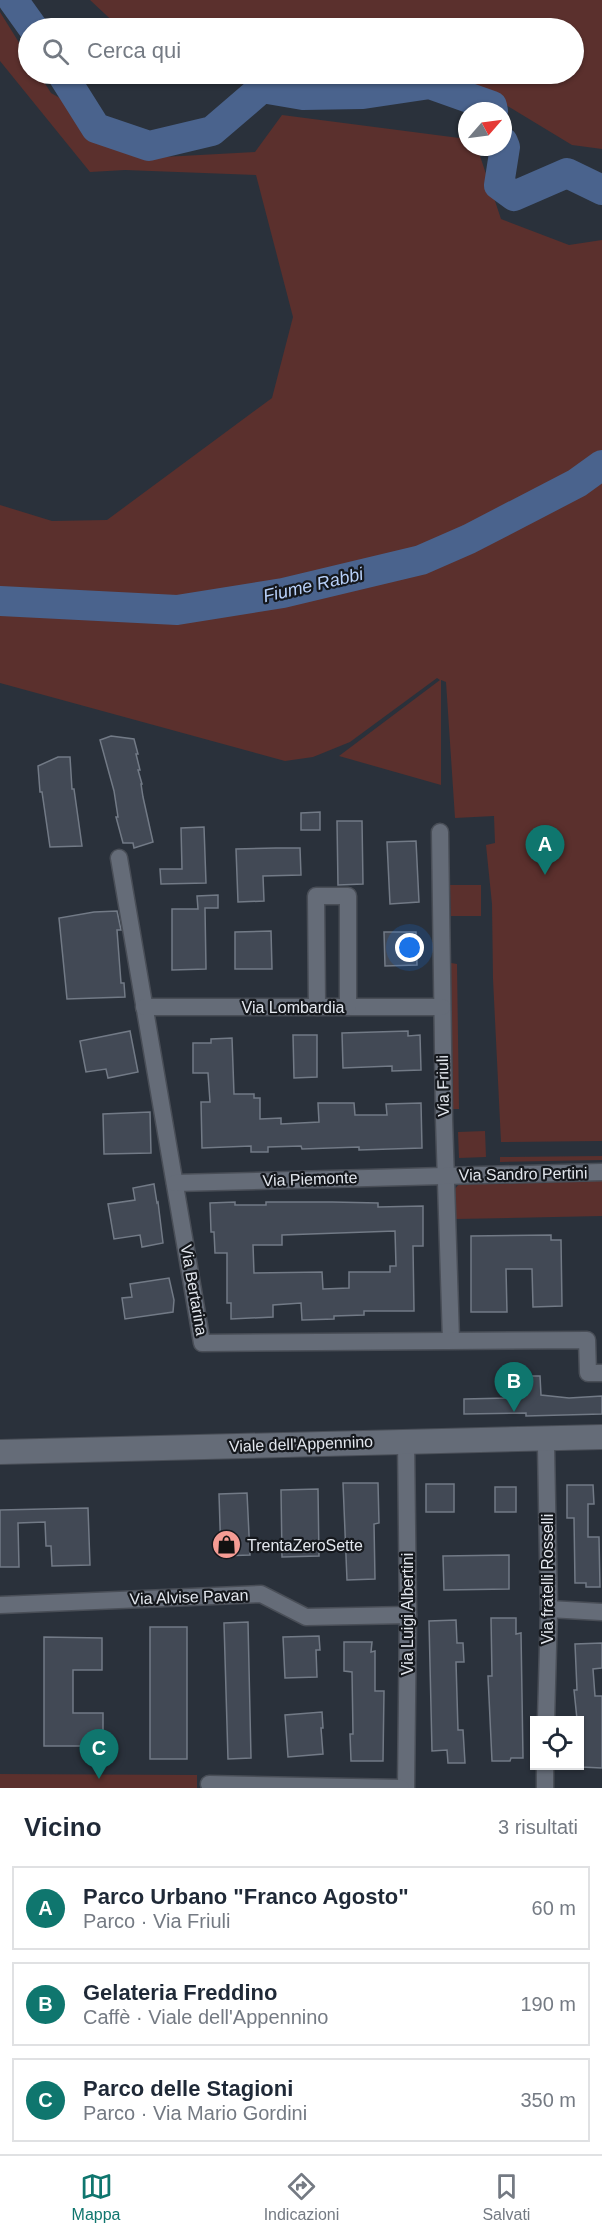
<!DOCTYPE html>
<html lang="it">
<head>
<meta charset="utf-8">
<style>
	body { margin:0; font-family:Helvetica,sans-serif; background:#f6f6f7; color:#1f2937 }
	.controls { position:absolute; right:18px; bottom:18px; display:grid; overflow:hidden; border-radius:0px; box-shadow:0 2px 4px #0004 }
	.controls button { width:54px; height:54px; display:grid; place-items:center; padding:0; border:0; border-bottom:2px solid #e0e1e3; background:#fff; color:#1f2937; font:30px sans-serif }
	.compass { position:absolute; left:458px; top:102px; width:54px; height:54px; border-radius:50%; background:#fff; box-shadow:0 2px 4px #0004; rotate:62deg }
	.you { position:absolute; left:410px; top:948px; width:21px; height:21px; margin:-15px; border:4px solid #fff; border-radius:50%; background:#1a73e8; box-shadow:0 0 0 9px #1a73e833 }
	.badge { display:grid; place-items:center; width:39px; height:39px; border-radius:50%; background:#0f766e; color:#fff; font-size:20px; font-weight:700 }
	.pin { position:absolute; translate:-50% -50px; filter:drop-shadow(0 2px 3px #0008) }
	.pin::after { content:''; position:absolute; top:32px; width:21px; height:18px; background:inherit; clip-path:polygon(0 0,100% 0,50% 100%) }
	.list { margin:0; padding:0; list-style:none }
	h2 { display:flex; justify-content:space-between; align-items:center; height:78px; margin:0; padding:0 24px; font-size:26px }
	h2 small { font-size:20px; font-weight:400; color:#747a83 }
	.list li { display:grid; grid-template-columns:39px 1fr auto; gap:18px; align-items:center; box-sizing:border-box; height:84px; margin:0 12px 12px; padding:0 12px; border:2px solid #e0e1e3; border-radius:0px }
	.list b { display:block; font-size:22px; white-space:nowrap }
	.list p { margin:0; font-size:20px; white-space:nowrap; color:#747a83 }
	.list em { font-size:20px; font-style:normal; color:#747a83 }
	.icon { flex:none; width:33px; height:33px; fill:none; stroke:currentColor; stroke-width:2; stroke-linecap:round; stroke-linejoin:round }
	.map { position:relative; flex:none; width:602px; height:1788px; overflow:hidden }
	.search { position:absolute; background:#fff; box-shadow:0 2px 4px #0004; left:18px; right:18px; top:18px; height:66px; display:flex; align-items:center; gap:15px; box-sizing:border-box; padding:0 21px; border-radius:33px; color:#747a83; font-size:22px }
	.sheet { height:366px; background:#fff }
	nav { display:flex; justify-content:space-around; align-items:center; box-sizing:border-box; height:84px; border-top:2px solid #e0e1e3; background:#fff; font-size:16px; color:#747a83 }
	nav a { display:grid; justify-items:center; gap:3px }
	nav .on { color:#0f766e }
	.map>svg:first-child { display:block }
	.green { fill:#5b302d }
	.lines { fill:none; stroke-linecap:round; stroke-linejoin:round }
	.river { stroke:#4a638d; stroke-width:30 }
	.building { fill:#424955; stroke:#727a86; stroke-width:1.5; fill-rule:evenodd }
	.street-casing { stroke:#494e57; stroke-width:19 }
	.secondary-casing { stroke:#494e57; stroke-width:26 }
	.street { stroke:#656c78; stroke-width:16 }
	.secondary { stroke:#656c78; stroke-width:24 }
	.labels { text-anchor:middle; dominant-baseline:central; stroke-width:4.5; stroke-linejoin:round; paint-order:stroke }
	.street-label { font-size:16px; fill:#e3e7ee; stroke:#15181d }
	.poi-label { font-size:16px; fill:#e3e7ee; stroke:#15181d; text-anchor:start }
	.water-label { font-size:18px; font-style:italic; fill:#b8d0f9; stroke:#15181d }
</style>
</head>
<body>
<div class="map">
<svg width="602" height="1788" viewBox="0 0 602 1788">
	<rect width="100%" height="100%" fill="#2a313b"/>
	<g class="green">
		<path d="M90,0H602V149L572,145L455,74H574V28H120Z"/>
		<path d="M0,12L28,57V74H39L51,93L163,157L255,152L282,115L467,139V147H477L501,219L569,245L602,240V1141L501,1142L493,979L492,904L486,845L495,843L494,816L455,818L446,682L441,680V785L339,756L440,680L437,678L350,742L313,757L285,761L0,683V505L52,521L107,520L272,398L293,317L256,175L125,170L90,172L0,61Z"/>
		<path d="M450,885H481V916H451Z"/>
		<path d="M451,963L457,964L459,1109H453Z"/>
		<path d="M485,1131L486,1157L459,1158L458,1132Z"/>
		<path d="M602,1156V1160L500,1162V1157Z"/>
		<path d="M602,1179V1216L455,1219L454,1190L459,1184Z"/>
		<path d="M0,1774L197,1775V1788H0Z"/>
	</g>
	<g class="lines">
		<g class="river">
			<path d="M13,0L33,28"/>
			<path d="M62,74L96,128L149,146L212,131L262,88L303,95L363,94L430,84L492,106L493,111"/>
			<path d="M503,142L505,147L499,185L514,196L567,173L602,190"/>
			<path d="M0,601L177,610L283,593L421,560L469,539L577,483L602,465"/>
		</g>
	</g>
	<g class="building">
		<path d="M111,736L134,739L138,754H136L140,770H138L142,784H141L143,797L153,842L134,848L133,843H123L116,817H118L114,791L100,740Z"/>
		<path d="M58,757H70L72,789H74L82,846L50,847L42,792H40L38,766Z"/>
		<path d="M320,812V830H301V813Z"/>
		<path d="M337,821H362L363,884L338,885Z"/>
		<path d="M204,827L206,883L161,884L160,869H182L181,828Z"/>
		<path d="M416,841L419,902L390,904L387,842Z"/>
		<path d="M276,848H300L301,875L263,876L264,901L238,902L236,849Z"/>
		<path d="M218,895V908H205L206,969L172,970V909H198L197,896Z"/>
		<path d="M117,911L121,930H117L121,983H124L125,997L67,999L59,918L94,912Z"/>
		<path d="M271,931L272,969H235V932Z"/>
		<path d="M384,932H416L417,965L385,966Z"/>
		<path d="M130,1031L138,1072L108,1078L106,1069L86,1072L80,1041Z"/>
		<path d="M408,1031V1036L420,1035L421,1070L392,1071V1066L343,1068L342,1033Z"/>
		<path d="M293,1035H317V1077L294,1078Z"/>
		<path d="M232,1038L234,1094H254V1098H260V1119L281,1118V1124L319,1122L318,1103H354L355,1115H387L386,1104L421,1103L422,1148L359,1150V1147L302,1149L301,1146L268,1147V1152H251V1146L202,1148L201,1102H210L208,1073H193V1043H211V1039Z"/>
		<path d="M150,1112L151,1153L104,1154L103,1114Z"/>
		<path d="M154,1184L157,1203L158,1202L163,1243L142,1247L140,1235L114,1239L108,1204L135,1200L133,1188Z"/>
		<path d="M235,1202V1205H266V1202H332L378,1203V1207L423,1206V1246H413L414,1311H364V1315L334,1316V1319L302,1320L301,1303L273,1305V1317L231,1319V1303H227V1253H215L214,1232H211L210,1203ZM395,1231L396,1266H390V1272H349V1288L323,1289L322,1272L254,1273L253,1245H282V1235Z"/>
		<path d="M551,1235V1240H561L562,1306L533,1307L532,1269H506L507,1312H471V1236Z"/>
		<path d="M169,1278L174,1300L173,1312L125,1319L122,1298L132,1297L130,1284Z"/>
		<path d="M524,1376H540L541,1395L569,1398L602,1396V1414L526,1416V1413L464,1414V1399L508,1398L507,1384H524Z"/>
		<path d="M343,1483H378L379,1523L374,1524L375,1579L347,1580Z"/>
		<rect x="426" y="1484" width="28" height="28"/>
		<path d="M567,1485H593L594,1504H588V1537H599L600,1587H586V1583H575L574,1518H567Z"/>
		<rect x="495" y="1487" width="21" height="25"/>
		<path d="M318,1489L319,1556L282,1557L281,1490Z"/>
		<path d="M247,1493L250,1555L221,1556L219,1494Z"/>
		<path d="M88,1508L90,1565L52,1566L51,1546H46L45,1522L18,1523L19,1567H0V1510Z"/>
		<path d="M509,1555V1589L444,1590L443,1556Z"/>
		<path d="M491,1618H516V1634L521,1633L523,1758H511L510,1761H492L488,1676H492Z"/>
		<path d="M456,1620L457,1643H463L464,1662H456L458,1730H463L465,1763H448L447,1750L432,1751L429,1621Z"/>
		<path d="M248,1622L251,1758L228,1759L224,1623Z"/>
		<rect x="150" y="1627" width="37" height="132"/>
		<path d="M319,1636L320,1650H316L317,1677L285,1678L283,1637Z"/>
		<path d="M44,1637L102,1638V1670H73V1713H103V1746H44Z"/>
		<path d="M344,1642H372L371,1652L375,1651V1691H384L383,1761H351L350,1734H353L352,1672L344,1671Z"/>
		<path d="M602,1643V1668L593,1669L595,1696H602V1768L581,1767L579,1719H577L574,1690H577L575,1644Z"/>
		<path d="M322,1712L323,1728H321L323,1754L288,1757L285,1715Z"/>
	</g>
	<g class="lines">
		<defs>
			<g id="street">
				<path d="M440,832L444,1119L451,1340"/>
				<path d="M119,858L202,1343L587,1340L588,1373H602"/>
				<path d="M144,1007H442"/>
				<path d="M317,1007L316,896H348V1007"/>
				<path d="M175,1183L602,1172"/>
				<path d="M406,1441L408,1615L406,1788"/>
				<path d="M0,1605L261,1594L306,1617L408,1615"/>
				<path d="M549,1609L602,1612"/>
				<path d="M546,1720L549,1609L546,1447L548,1438"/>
				<path d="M209,1784L401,1788"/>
				<path d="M545,1788V1766"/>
			</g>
			<path id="secondary" d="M0,1452L602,1437"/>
		</defs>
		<use href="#street" class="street-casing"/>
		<use href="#secondary" class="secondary-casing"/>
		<use href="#street" class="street"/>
		<use href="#secondary" class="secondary"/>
	</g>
	<defs>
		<symbol id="shop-disc" viewBox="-11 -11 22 22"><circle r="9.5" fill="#f59c94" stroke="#15181d"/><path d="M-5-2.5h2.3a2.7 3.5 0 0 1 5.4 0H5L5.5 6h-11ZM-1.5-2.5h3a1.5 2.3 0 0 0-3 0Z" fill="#111"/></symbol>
	</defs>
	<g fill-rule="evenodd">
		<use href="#shop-disc" x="210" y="1528" width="33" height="33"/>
	</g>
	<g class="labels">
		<g class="street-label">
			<text x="293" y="1007">Via Lombardia</text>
			<text transform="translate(443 1086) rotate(-91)">Via Friuli</text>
			<text transform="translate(523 1174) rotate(-1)">Via Sandro Pertini</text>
			<text transform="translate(310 1179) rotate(-2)">Via Piemonte</text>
			<text transform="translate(194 1290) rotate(80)">Via Bertarina</text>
			<text transform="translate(301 1444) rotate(-2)">Viale dell'Appennino</text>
			<text transform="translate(547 1579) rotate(-90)">Via fratelli Rosselli</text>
			<text transform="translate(189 1597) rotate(-2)">Via Alvise Pavan</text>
			<text transform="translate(407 1614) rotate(-90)">Via Luigi Albertini</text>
		</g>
		<g class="poi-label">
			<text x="247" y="1545">TrentaZeroSette</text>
		</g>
		<g class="water-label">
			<text transform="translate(313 585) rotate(-13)">Fiume Rabbi</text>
		</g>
	</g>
</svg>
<div class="controls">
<button><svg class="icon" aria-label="locate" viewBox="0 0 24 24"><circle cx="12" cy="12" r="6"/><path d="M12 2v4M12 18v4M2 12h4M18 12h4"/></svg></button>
</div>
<svg class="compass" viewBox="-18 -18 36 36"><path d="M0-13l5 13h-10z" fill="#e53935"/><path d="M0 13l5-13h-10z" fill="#747a83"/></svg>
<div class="you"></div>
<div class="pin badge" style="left:545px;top:875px">A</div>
<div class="pin badge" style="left:514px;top:1412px">B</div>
<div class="pin badge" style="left:99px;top:1779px">C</div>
<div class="search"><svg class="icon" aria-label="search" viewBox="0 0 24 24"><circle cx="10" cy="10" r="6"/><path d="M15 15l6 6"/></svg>Cerca qui</div>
</div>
<section class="sheet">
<h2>Vicino<small>3 risultati</small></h2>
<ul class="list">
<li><span class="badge">A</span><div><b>Parco Urbano &quot;Franco Agosto&quot;</b><p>Parco · Via Friuli</p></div><em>60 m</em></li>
<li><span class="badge">B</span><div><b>Gelateria Freddino</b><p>Caffè · Viale dell'Appennino</p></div><em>190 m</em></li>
<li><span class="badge">C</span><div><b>Parco delle Stagioni</b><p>Parco · Via Mario Gordini</p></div><em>350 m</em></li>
</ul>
</section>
<nav>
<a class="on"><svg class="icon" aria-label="map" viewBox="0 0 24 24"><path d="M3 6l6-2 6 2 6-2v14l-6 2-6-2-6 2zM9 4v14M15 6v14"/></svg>Mappa</a>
<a><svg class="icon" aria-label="directions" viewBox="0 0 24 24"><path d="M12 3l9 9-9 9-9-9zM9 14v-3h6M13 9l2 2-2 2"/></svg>Indicazioni</a>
<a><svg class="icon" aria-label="saved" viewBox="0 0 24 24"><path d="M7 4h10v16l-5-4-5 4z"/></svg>Salvati</a>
</nav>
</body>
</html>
